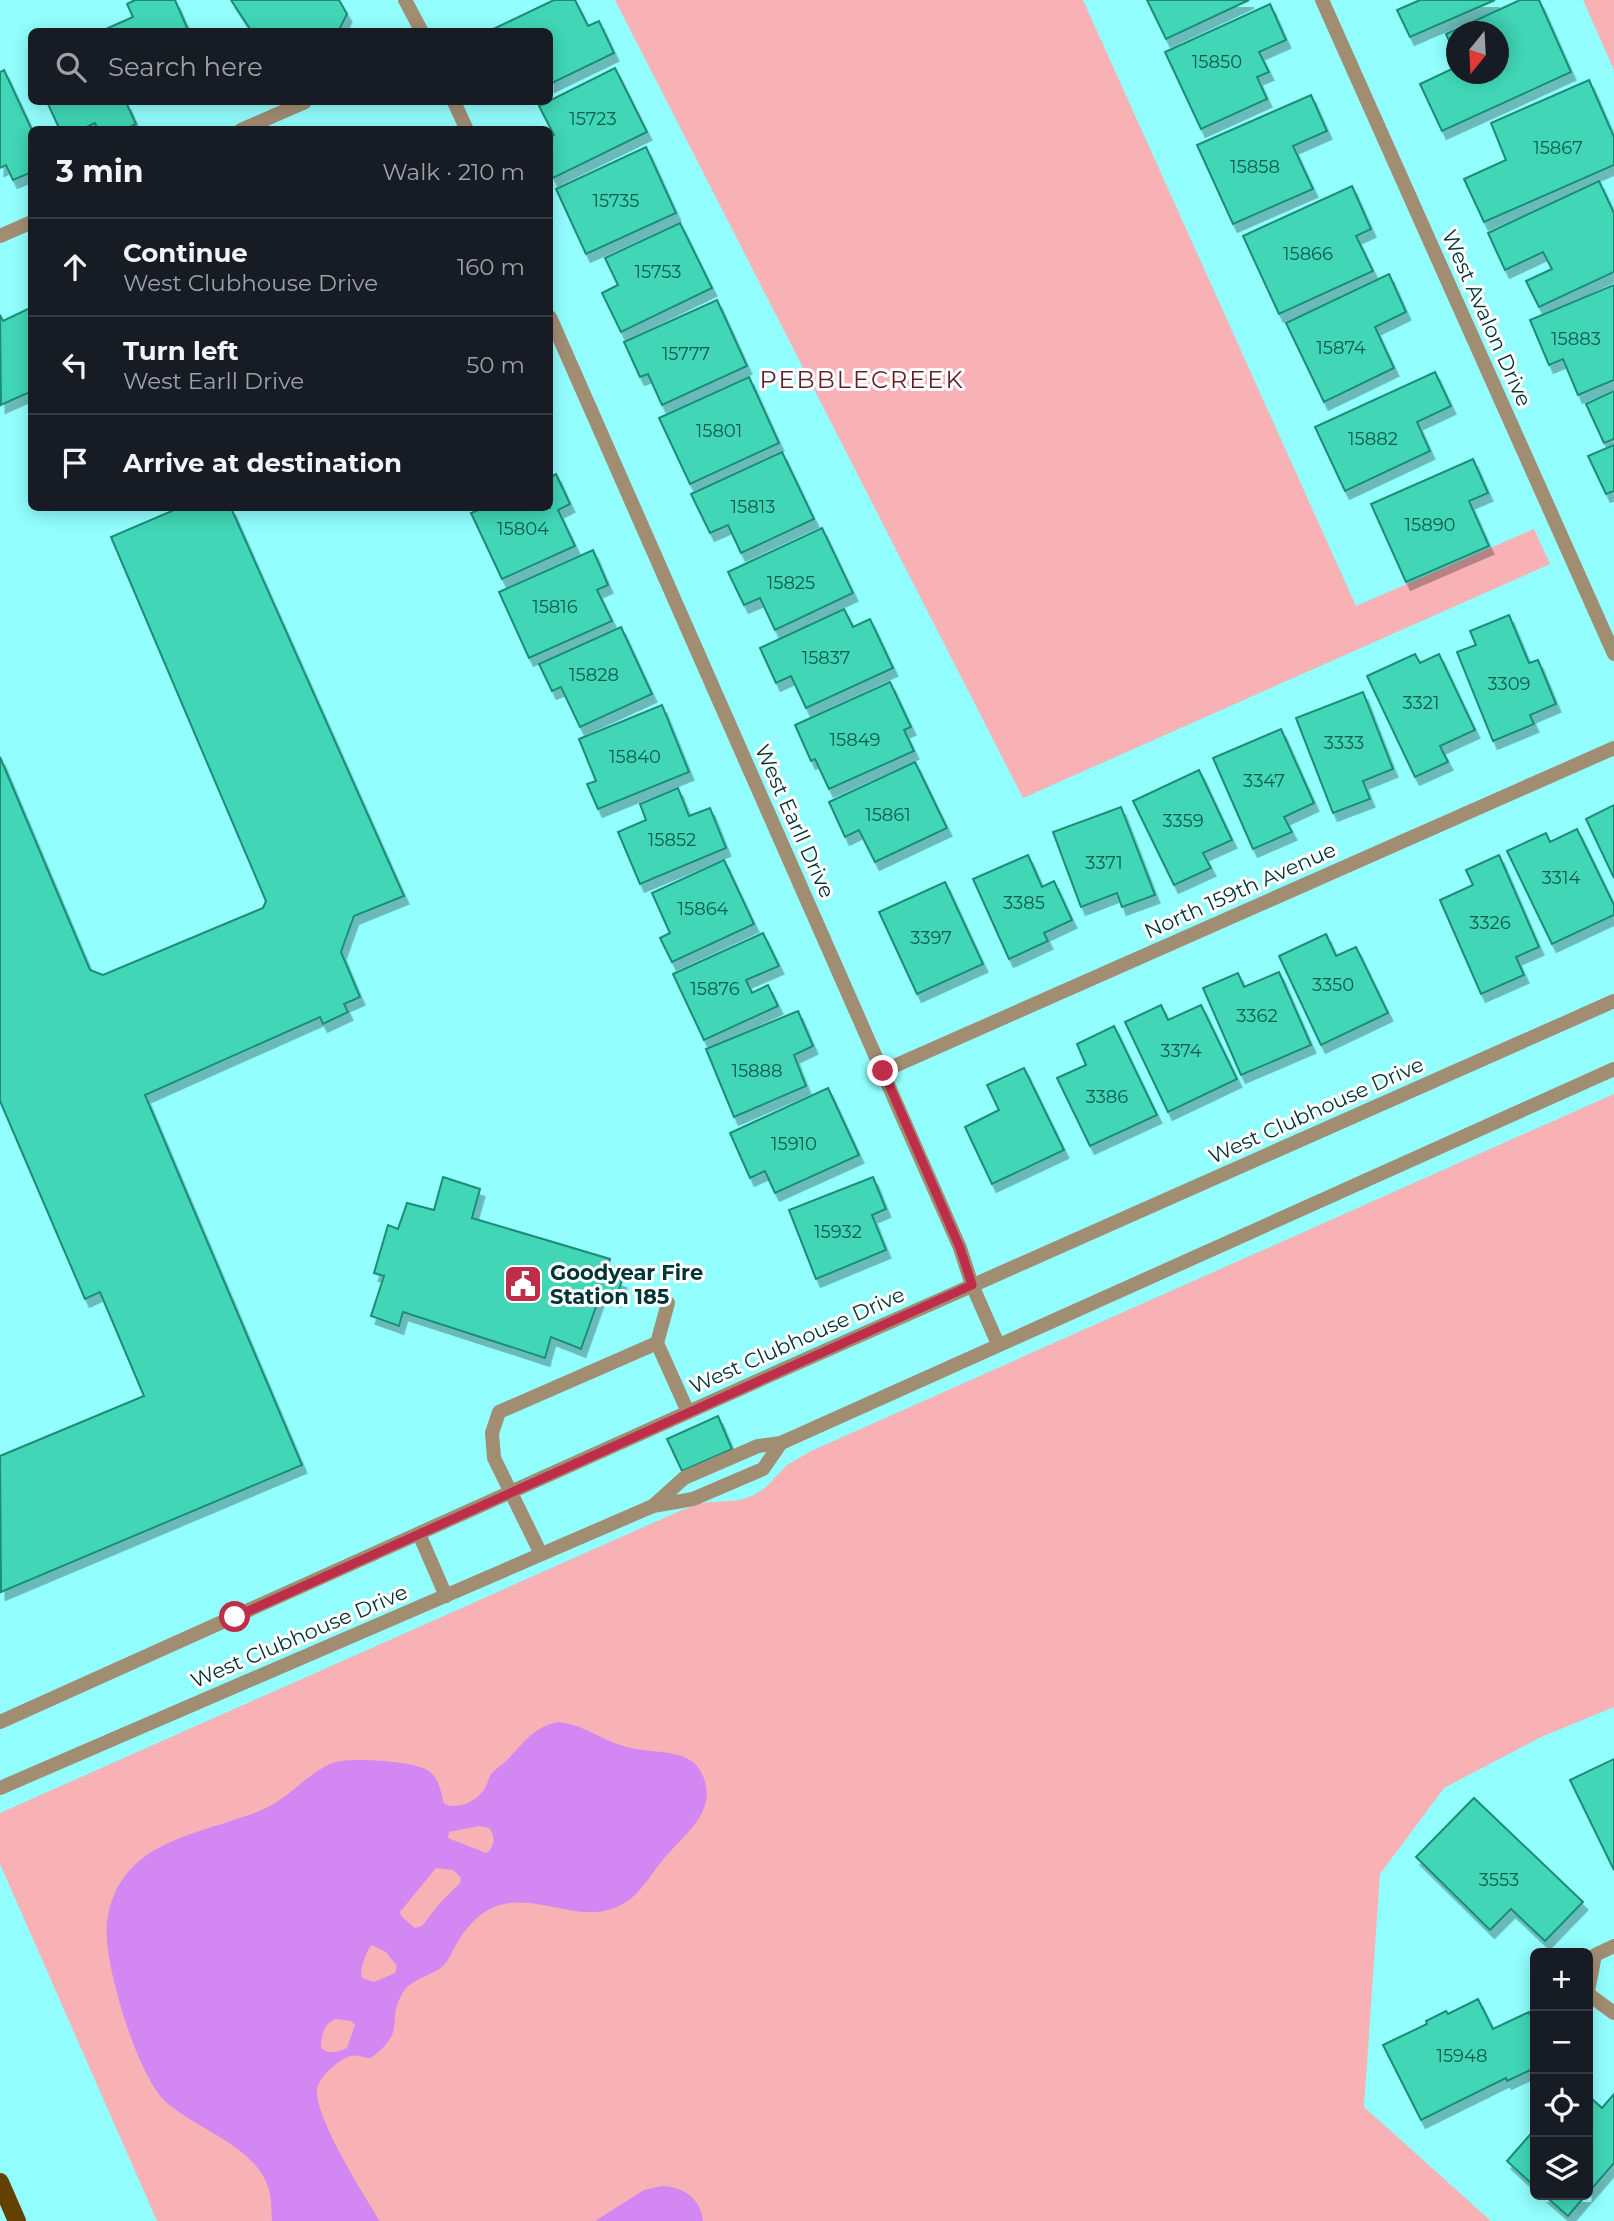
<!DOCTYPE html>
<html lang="en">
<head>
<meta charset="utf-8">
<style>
	body { margin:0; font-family:Montserrat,sans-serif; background:#20242c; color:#f1f3f6 }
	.controls { position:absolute; right:21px; bottom:21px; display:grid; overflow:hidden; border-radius:10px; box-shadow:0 4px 18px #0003 }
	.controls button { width:63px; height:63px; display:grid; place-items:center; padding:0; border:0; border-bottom:2px solid #363941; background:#171b24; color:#f1f3f6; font:35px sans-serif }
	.compass { position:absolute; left:1446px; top:21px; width:63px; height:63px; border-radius:50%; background:#171b24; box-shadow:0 4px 18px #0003; rotate:198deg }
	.stop { position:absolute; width:21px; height:21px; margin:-16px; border:5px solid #be2d49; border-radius:50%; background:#fff }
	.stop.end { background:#be2d49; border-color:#fff; box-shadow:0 2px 7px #0008 }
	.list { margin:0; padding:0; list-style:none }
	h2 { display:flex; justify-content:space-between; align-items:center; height:91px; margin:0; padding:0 28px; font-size:30px }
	h2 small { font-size:23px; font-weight:400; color:#9ea1a6 }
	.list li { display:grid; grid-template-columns:46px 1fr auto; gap:21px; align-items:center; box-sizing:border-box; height:98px; padding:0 28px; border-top:2px solid #363941 }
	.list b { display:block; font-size:26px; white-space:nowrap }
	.list p { margin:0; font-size:23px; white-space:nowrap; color:#9ea1a6 }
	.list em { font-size:23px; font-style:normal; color:#9ea1a6 }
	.icon { flex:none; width:38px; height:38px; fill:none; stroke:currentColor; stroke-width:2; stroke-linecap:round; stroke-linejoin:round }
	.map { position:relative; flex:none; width:1614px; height:2221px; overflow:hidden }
	.search { position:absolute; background:#171b24; box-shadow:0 4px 18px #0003; left:28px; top:28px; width:525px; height:77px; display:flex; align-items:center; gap:18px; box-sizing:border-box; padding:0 24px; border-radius:10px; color:#9ea1a6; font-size:26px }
	.panel { position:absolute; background:#171b24; box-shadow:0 4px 18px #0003; left:28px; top:126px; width:525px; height:385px; border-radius:10px }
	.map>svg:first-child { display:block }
	.green { fill:#f8b2b6 }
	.water { fill:#d287f2; fill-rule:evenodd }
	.building { fill:#3fd6b6; stroke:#1d8c76; stroke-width:2; filter:url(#shadow) }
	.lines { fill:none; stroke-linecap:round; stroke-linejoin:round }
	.service { stroke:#a18d72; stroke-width:14 }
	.minor { stroke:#a18d72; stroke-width:14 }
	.tertiary { stroke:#a18d72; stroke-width:14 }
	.primary { stroke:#634100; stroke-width:18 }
	.route { stroke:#be2d49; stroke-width:9 }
	.labels { text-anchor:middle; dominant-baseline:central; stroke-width:6; stroke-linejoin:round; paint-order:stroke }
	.number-label { font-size:18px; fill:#105c55 }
	.street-label { font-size:21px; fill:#003435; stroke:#fff }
	.poi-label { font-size:21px; font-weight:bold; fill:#003435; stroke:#fff; text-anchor:start }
	.quarter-label { font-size:24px; letter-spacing:2px; fill:#641e29; stroke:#fff }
</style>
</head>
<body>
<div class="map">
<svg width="1614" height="2221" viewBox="0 0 1614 2221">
	<defs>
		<filter id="shadow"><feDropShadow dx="4.5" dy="8" stdDeviation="0" flood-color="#0004"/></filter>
	</defs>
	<rect width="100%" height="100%" fill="#92fefe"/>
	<g class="green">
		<path d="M615,0H1083L1356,606L1534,529L1550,564L1023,798Z"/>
		<path d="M1583,0H1614V70Z"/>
		<path d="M1614,1094V1707L1541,1737L1444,1788L1380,1874L1364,2107L1491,2221H157L0,1864V1813L682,1510L701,1503L740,1500L754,1495L765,1488L787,1465L811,1451Z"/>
	</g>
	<g class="water">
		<path d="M558,1722C586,1725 602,1741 627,1747C647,1753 671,1749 690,1760C696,1763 700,1770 703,1776C717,1810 688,1831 669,1853C653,1869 643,1893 623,1904C579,1929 531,1886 488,1910C474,1918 463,1932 456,1945C452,1951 450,1958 445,1964C433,1977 411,1977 402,1994C386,2022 408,2030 371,2058C364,2058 357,2054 351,2056C339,2059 318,2077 317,2090C315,2118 364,2195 380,2221H272C271,2209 272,2196 267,2184C252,2145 194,2128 165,2101C137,2075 102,1960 107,1922C119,1838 200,1836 264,1809C290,1797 306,1775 330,1764C345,1756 415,1761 429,1771C439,1778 441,1792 444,1804C459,1810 479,1801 486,1786C488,1783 488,1779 490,1776C493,1770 501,1766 506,1761C523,1744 533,1727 558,1722ZM479,1826L489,1828C496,1837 495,1847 486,1853L448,1838L449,1832ZM436,1868L453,1870L461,1878L460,1883L439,1904L422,1926L415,1928L401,1916L400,1912ZM372,1945L386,1952L397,1966L395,1973L374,1982L362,1978C359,1972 366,1950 372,1945ZM336,2019L351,2021L355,2025L347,2048C338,2052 329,2055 321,2048C321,2036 324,2023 336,2019Z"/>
		<path d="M662,2186C684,2187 700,2198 703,2221H595L644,2190Z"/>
	</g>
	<g class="building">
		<path d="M135,0H175L189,32H110L108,28L133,17L127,4Z"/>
		<path d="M231,0H339L347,14L338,32H252Z"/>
		<path d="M554,0H575L588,26L599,21L614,53L550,84V32H487Z"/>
		<path d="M1147,0H1249L1166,39Z"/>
		<path d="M1420,0H1495L1410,37L1397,10Z"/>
		<path d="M1520,0H1539L1571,72L1442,131L1420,84L1456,67V74H1498V32H1456V56L1446,34Z"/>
		<path d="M1270,4L1286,40L1259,52L1269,72L1257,77L1267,99L1201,129L1165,52Z"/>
		<path d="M615,68L647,132L553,178L550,171V138L554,135L539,106Z"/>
		<path d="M4,70L32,130V172L13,180L6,165L0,168V72Z"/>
		<path d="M1589,80L1614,137V165L1484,222L1464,179L1506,160L1491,123Z"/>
		<path d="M1311,95L1327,131L1293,146L1313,189L1233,224L1197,145Z"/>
		<path d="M47,102H126L136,124L124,130H98L95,123L80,130H60Z"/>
		<path d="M646,147L676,213L586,254L556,189Z"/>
		<path d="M1599,181L1614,213V272L1539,307L1526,281L1552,269L1543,252L1505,270L1488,233Z"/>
		<path d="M1352,186L1371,229L1356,236L1373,271L1279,314L1243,236Z"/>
		<path d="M680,223L712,288L621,332L602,293L618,285L605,258Z"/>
		<path d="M1389,274L1406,312L1375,327L1394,368L1324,402L1286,323Z"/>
		<path d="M1614,285V380L1578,395L1563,359L1549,365L1530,320Z"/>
		<path d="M717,300L747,366L662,405L648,374L640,377L624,342Z"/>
		<path d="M32,307V391L1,405L0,315L3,321Z"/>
		<path d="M1435,372L1451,406L1417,422L1430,451L1345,491L1315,427Z"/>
		<path d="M749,377L779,443L690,484L659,418Z"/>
		<path d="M1614,391V439L1604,443L1586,404Z"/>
		<path d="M1614,445V491L1606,494L1588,456Z"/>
		<path d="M782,452L814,519L741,553L728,525L710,533L691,494Z"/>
		<path d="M1473,459L1488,493L1469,501L1489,546L1406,582L1371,504Z"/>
		<path d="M556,474L570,504L558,510L575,546L502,579L471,513L483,508H550V477Z"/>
		<path d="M171,508H231L404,896L354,916L341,952L360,997L344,1004L348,1012L323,1024L320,1017L145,1095L302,1465L1,1592L0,1456L144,1396L100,1292L85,1299L0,1101V757L90,970L103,975L263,908L266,901L111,537L172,511Z"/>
		<path d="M822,528L853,593L775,630L760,598L744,605L728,572Z"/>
		<path d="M593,550L608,585L597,590L612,621L529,658L499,592Z"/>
		<path d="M844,609L853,627L870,619L893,668L806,708L791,676L776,683L760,648Z"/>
		<path d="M1509,615L1529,663L1538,660L1556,704L1530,715L1534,724L1493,741L1457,652L1476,645L1470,631Z"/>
		<path d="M621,627L652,694L580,727L561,687L552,691L539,664Z"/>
		<path d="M1415,654L1420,663L1439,654L1475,730L1440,746L1448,762L1415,777L1367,676Z"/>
		<path d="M890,682L911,727L904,730L914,751L829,789L815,759L811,761L795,725Z"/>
		<path d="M1363,692L1393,769L1363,781L1370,799L1333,813L1296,718Z"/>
		<path d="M662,705L689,772L598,809L587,784L596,781L579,739Z"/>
		<path d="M1281,729L1314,803L1284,817L1292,832L1253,849L1213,758Z"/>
		<path d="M915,762L947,828L875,862L859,830L845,837L829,802Z"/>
		<path d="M1199,770L1232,840L1203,853L1211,868L1174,885L1133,801Z"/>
		<path d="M678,788L689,816L710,808L726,848L640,884L618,832L646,820L640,804Z"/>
		<path d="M1614,805V878L1586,819Z"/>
		<path d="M1121,807L1155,895L1122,907L1117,893L1081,907L1053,832Z"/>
		<path d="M1577,829L1614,905V915L1552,944L1507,851L1546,833L1550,842Z"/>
		<path d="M1028,855L1042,887L1054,881L1072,920L1044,933L1048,941L1009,959L973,879Z"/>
		<path d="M1499,855L1539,947L1516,957L1524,975L1481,994L1440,900L1473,885L1466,870Z"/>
		<path d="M724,860L754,924L672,962L660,938L670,933L652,893Z"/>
		<path d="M945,882L983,964L917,994L879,912Z"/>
		<path d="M763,933L779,966L746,980L752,993L768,985L778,1006L704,1040L673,974Z"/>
		<path d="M1326,934L1336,956L1356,947L1388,1013L1321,1045L1279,956Z"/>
		<path d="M1279,972L1311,1045L1241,1075L1203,988L1238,973L1244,987Z"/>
		<path d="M1161,1005L1168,1020L1201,1005L1237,1079L1168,1112L1125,1022Z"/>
		<path d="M798,1011L813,1046L794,1055L806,1086L734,1117L706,1049Z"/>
		<path d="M1114,1026L1157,1115L1090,1146L1057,1078L1086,1065L1077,1044Z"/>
		<path d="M1024,1068L1064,1150L992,1184L965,1127L999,1110L987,1085Z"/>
		<path d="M828,1088L859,1155L775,1193L765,1171L750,1178L730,1133Z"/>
		<path d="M443,1177L480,1189L472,1218L610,1259L606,1274L622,1280L616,1299L601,1293L581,1349L551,1337L545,1358L403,1312L399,1326L371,1316L384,1276L374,1273L388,1225L398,1229L407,1203L434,1210Z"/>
		<path d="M873,1177L886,1209L872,1215L886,1250L816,1279L789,1210Z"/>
		<path d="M718,1416L732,1449L682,1471L667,1439Z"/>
		<path d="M1614,1759V1870L1570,1780Z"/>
		<path d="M1474,1798L1583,1902L1545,1941L1511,1909L1490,1930L1416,1857Z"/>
		<path d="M1478,1999L1493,2029L1529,2012L1535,2024V2068L1507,2081L1506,2078L1421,2120L1383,2045L1427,2024L1426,2021L1446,2011L1448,2014Z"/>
		<path d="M1614,2094V2163L1588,2193V2101L1592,2099L1602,2108Z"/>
		<path d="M1535,2129V2187L1507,2161Z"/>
		<path d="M1544,2195H1586L1568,2216Z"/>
	</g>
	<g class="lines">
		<g class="service">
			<path d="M668,1303L657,1343L688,1412"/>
			<path d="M541,1554L494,1458L492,1433L499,1412L657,1343"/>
		</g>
		<g class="minor">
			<path d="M405,0L422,32"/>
			<path d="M1322,0L1614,654"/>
			<path d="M454,102L467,130"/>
			<path d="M241,130L305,102"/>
			<path d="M0,236L32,222"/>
			<path d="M550,317L960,1248L972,1285L998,1344"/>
			<path d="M883,1071L1614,748"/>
			<path d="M1588,1991L1595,1955L1614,1946"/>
			<path d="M1588,1994L1614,2013"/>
		</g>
		<g class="tertiary">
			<path d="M653,1506L684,1478L758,1446L781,1443L1614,1069"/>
			<path d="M419,1534L446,1596"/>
			<path d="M0,1722L784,1369L1614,1001"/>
			<path d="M0,1788L653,1506L693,1499L763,1469L781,1443"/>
		</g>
		<path class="primary" d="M0,2182L17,2221"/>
	</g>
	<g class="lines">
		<path class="route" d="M235,1617L972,1285L960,1248L883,1071"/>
	</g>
	<defs>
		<symbol id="civic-square" viewBox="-11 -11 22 22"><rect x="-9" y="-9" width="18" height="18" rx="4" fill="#be2d49" stroke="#fff"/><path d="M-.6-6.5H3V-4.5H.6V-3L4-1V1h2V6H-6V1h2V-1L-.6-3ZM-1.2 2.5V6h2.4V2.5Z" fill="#fff"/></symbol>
	</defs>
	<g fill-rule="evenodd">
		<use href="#civic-square" x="501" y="1262" width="44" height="44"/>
	</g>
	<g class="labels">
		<g class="number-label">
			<text x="1217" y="62">15850</text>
			<text x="593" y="119">15723</text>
			<text x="1558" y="148">15867</text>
			<text x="1255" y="167">15858</text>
			<text x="616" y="201">15735</text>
			<text x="1308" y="254">15866</text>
			<text x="658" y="272">15753</text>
			<text x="1576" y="339">15883</text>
			<text x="1341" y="348">15874</text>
			<text x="686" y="354">15777</text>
			<text x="719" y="431">15801</text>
			<text x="1373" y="439">15882</text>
			<text x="753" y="507">15813</text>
			<text x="1430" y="525">15890</text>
			<text x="523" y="529">15804</text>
			<text x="791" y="583">15825</text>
			<text x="555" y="607">15816</text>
			<text x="826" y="658">15837</text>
			<text x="594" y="675">15828</text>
			<text x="1509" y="684">3309</text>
			<text x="1421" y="703">3321</text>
			<text x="855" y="740">15849</text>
			<text x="1344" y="743">3333</text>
			<text x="635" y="757">15840</text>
			<text x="1264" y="781">3347</text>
			<text x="888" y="815">15861</text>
			<text x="1183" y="821">3359</text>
			<text x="672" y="840">15852</text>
			<text x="1104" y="863">3371</text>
			<text x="1561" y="878">3314</text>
			<text x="1024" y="903">3385</text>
			<text x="703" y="909">15864</text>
			<text x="1490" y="923">3326</text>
			<text x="931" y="938">3397</text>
			<text x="1333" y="985">3350</text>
			<text x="715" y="989">15876</text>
			<text x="1257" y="1016">3362</text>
			<text x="1181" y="1051">3374</text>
			<text x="757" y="1071">15888</text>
			<text x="1107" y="1097">3386</text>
			<text x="794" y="1144">15910</text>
			<text x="838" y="1232">15932</text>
			<text x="1499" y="1880">3553</text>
			<text x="1462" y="2056">15948</text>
		</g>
		<g class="street-label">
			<text transform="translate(1487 318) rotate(66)">West Avalon Drive</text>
			<text transform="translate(795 821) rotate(66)">West Earll Drive</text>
			<text transform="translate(1240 890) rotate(-24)">North 159th Avenue</text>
			<text transform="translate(1316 1110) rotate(-24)">West Clubhouse Drive</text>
			<text transform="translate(797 1340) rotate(-24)">West Clubhouse Drive</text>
			<text transform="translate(299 1636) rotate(-23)">West Clubhouse Drive</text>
		</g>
		<g class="poi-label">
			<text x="550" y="1272">Goodyear Fire<tspan x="550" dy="24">Station 185</tspan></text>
		</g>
		<g class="quarter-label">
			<text x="862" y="379">PEBBLECREEK</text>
		</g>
	</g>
</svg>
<div class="controls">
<button>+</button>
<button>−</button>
<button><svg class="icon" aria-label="locate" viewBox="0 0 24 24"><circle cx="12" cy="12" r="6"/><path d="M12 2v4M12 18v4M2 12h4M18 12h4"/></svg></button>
<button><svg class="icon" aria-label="layers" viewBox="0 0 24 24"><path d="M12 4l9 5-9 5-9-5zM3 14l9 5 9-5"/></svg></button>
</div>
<svg class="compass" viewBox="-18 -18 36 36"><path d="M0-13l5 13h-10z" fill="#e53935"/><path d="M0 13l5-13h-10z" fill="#9ea1a6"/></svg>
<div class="stop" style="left:235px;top:1617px"></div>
<div class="stop end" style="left:883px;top:1071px"></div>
<div class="search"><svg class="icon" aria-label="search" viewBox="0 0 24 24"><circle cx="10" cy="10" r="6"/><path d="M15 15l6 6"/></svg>Search here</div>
<section class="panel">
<h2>3 min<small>Walk · 210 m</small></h2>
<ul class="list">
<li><svg class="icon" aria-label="ahead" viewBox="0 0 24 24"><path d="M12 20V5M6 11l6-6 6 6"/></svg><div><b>Continue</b><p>West Clubhouse Drive</p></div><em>160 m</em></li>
<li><svg class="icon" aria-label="left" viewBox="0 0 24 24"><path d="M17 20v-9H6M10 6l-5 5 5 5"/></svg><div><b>Turn left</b><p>West Earll Drive</p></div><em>50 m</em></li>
<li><svg class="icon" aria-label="arrive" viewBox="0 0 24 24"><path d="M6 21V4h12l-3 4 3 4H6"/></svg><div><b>Arrive at destination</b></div></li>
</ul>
</section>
</div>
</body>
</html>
